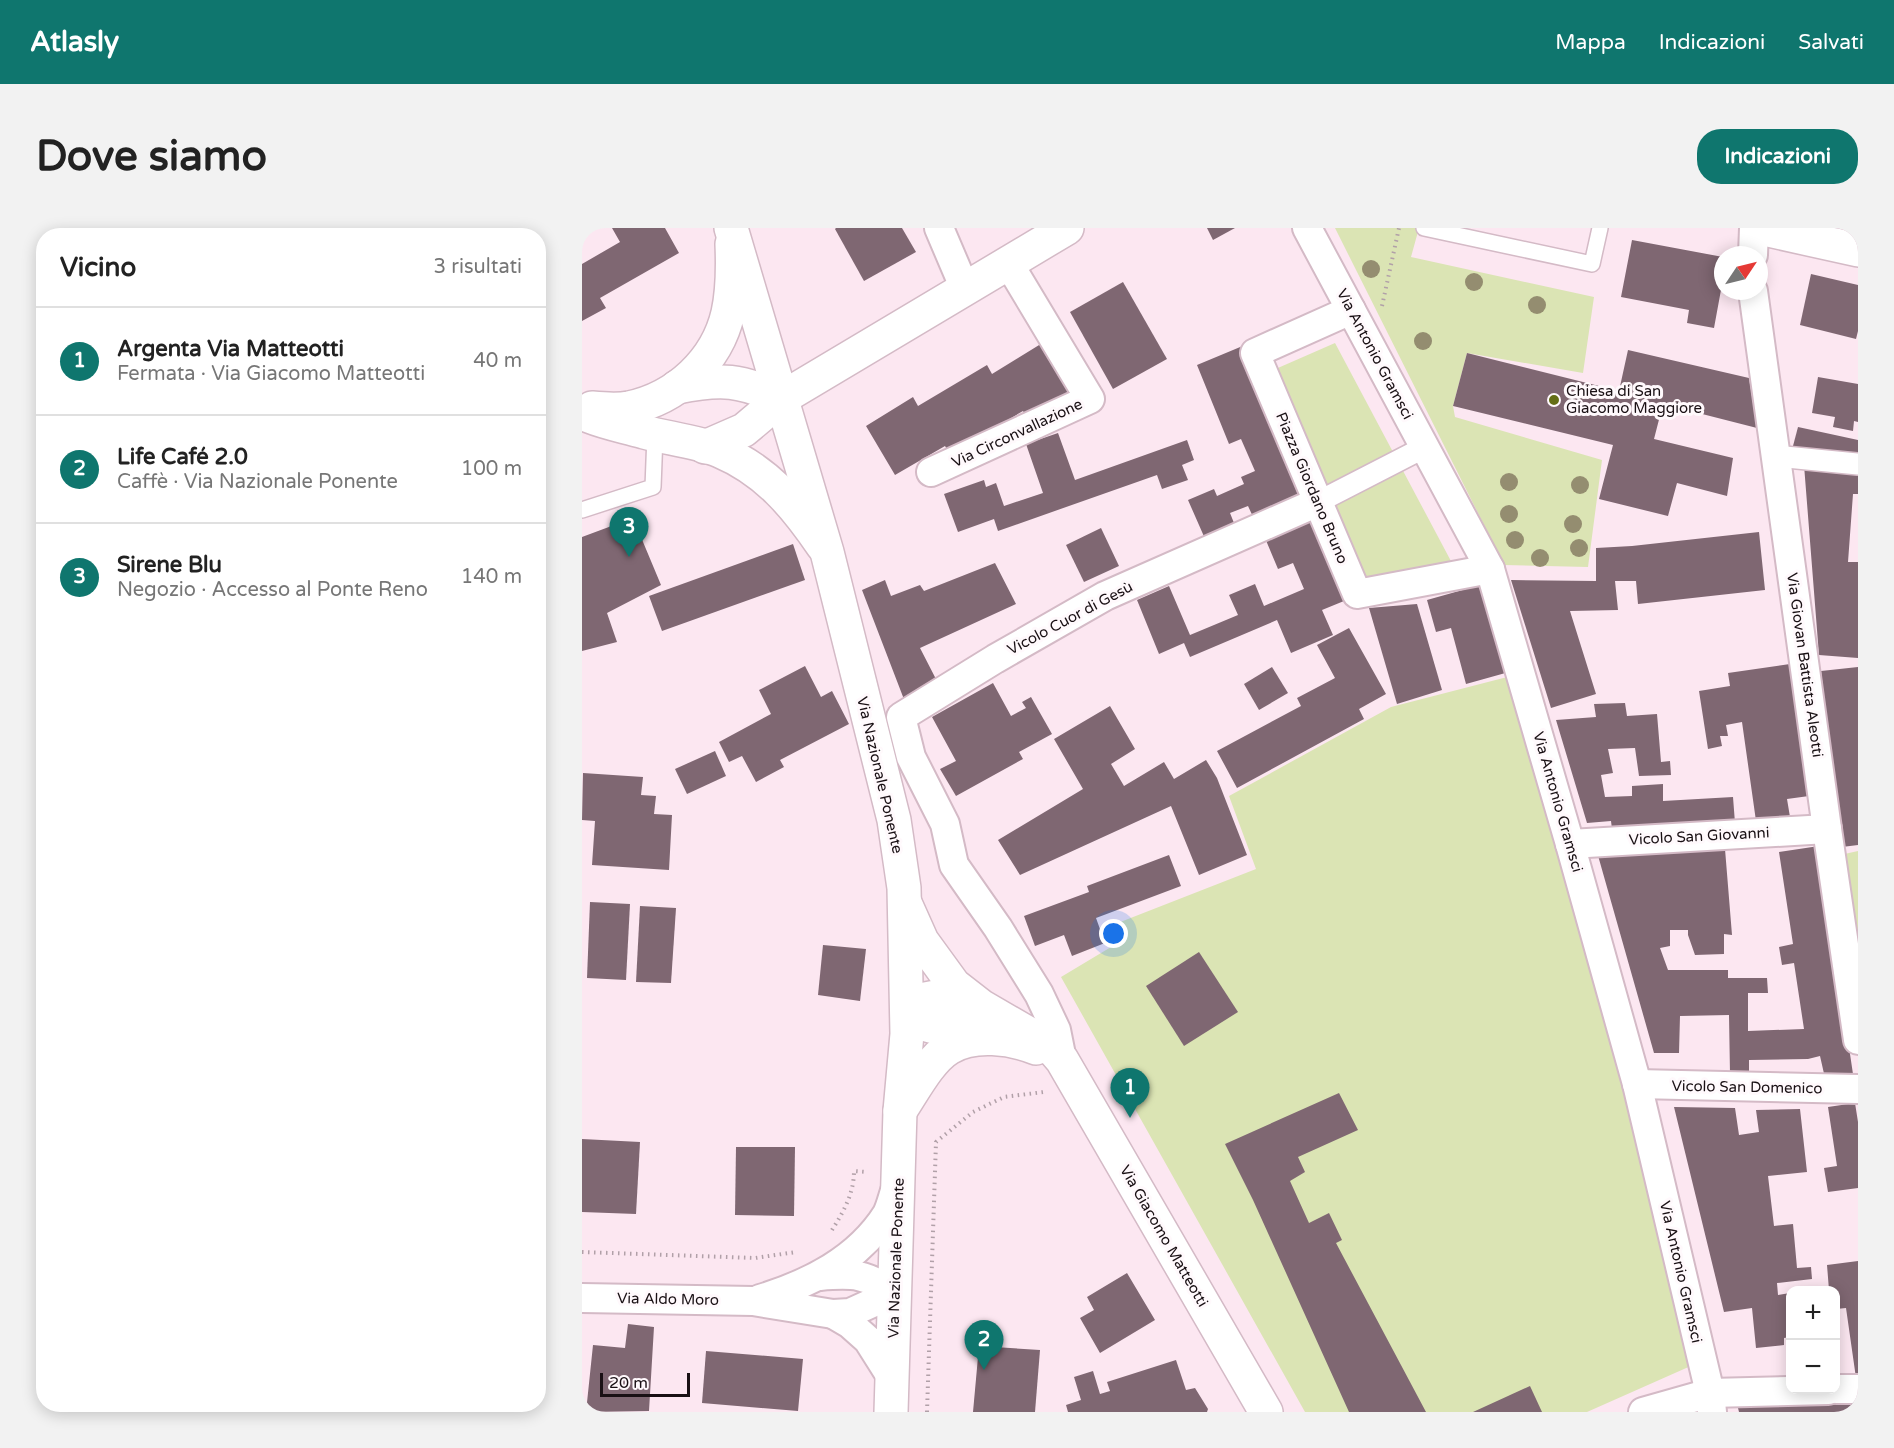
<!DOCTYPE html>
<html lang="it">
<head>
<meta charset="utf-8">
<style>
	body { margin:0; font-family:"Varela Round",sans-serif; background:#f2f2f2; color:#222 }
	.controls { position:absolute; right:18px; bottom:18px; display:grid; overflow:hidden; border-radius:12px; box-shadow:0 3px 15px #0003 }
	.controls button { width:54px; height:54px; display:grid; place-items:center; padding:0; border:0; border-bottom:2px solid #e0e0e0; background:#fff; color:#222; font:30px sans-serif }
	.compass { position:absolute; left:1132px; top:18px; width:54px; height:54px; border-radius:50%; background:#fff; box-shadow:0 3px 15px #0003; rotate:55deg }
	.scale { position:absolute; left:18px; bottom:15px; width:90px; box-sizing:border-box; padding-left:6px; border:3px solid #191014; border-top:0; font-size:16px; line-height:21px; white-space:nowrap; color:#191014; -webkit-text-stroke:4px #fff9fc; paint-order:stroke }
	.you { position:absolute; left:532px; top:706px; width:21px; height:21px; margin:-15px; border:4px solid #fff; border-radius:50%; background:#1a73e8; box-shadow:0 0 0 9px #1a73e833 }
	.badge { display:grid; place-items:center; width:39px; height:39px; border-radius:50%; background:#0f766e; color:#fff; font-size:20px; font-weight:700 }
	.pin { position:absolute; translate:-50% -50px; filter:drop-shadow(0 2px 3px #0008) }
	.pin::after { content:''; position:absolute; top:32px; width:21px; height:18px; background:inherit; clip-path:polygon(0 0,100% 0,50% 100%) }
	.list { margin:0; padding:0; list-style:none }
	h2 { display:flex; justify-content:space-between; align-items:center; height:78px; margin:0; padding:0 24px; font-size:26px }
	h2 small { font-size:20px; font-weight:400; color:#767676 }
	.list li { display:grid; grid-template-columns:39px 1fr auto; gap:18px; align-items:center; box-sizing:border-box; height:108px; padding:0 24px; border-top:2px solid #e0e0e0 }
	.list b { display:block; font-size:22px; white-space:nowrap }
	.list p { margin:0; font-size:20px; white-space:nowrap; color:#767676 }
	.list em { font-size:20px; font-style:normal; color:#767676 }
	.map { position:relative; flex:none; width:1276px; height:1184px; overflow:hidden; border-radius:24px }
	header { display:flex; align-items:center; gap:36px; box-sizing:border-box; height:84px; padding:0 30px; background:#0f766e; color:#fff }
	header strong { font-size:28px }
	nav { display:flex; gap:33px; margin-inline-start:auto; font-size:21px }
	.intro { display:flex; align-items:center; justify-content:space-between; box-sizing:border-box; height:144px; padding:0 36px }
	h1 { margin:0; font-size:42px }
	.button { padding:15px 27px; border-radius:24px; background:#0f766e; color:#fff; font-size:21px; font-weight:700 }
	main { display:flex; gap:36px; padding:0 36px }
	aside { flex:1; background:#fff; border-radius:24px; box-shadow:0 3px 15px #0003 }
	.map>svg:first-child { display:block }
	.green { fill:#dbe4b4 }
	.building { fill:#7f6772 }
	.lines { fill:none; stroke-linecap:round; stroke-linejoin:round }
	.service-casing { stroke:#d4bac6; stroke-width:18 }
	.pedestrian-casing { stroke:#d4bac6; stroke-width:24 }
	.minor-casing { stroke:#d4bac6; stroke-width:32 }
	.tertiary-casing { stroke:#d4bac6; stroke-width:36 }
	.secondary-casing { stroke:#d4bac6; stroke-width:36 }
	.primary-casing { stroke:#d4bac6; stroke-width:36 }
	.path { stroke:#b1a0a8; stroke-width:4; stroke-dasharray:1.5 4.5; stroke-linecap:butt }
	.service { stroke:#fff; stroke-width:15 }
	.pedestrian { stroke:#fff; stroke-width:21 }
	.minor { stroke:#fff; stroke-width:28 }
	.tertiary { stroke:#fff; stroke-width:33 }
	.secondary { stroke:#fff; stroke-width:33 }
	.primary { stroke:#fff; stroke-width:33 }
	.tree { fill:#948d70 }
	.poi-dot { fill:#646e15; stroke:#fff9fc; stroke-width:2 }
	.labels { text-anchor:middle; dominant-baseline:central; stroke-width:6; stroke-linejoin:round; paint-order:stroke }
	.street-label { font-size:15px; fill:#191014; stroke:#fff9fc }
	.poi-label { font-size:15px; fill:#191014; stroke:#fff9fc; text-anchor:start }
</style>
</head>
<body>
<header>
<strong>Atlasly</strong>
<nav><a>Mappa</a><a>Indicazioni</a><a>Salvati</a></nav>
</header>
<div class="intro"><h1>Dove siamo</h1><a class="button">Indicazioni</a></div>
<main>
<aside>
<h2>Vicino<small>3 risultati</small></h2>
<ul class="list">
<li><span class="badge">1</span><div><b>Argenta Via Matteotti</b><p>Fermata · Via Giacomo Matteotti</p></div><em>40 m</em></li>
<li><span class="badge">2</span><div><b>Life Café 2.0</b><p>Caffè · Via Nazionale Ponente</p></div><em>100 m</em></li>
<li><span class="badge">3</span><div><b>Sirene Blu</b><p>Negozio · Accesso al Ponte Reno</p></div><em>140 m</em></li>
</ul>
</aside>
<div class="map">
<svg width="1276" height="1184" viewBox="0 0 1276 1184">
	<rect width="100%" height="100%" fill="#fce7f1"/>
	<g class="green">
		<path d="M753,0H837L829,29L1012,69L1001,145L885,125L871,178L873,189L1020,232L1006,339L922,337Z"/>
		<path d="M753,115L870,335L779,353L689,143Z"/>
		<path d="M933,447L1044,857L1111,1137L1005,1184H723L479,749L529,719L523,700L674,641L647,568L809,479Z"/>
		<path d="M1276,623V776L1249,629Z"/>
	</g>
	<g class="building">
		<path d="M30,0H83L97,25L18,70L24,80L0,93V36L38,14Z"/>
		<path d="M254,0H320L334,24L282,53L253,1Z"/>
		<path d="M625,0H653L631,12Z"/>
		<path d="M1050,12L1141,29V51L1132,100L1105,95L1107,82L1039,69Z"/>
		<path d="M1229,46L1276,57V103L1274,111L1218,97Z"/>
		<path d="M541,54L585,131L531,161L488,84Z"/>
		<path d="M462,114L492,163L446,191L441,183L368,226L363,218L313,247L284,198L331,169L336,178L405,137L410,146Z"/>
		<path d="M663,117L725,268L673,293L666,278L648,285L654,300L624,313L606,272L632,261L635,268L662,256L659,249L673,243L659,211L647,216L615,137Z"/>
		<path d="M1046,122L1167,150L1175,200L1081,176L1072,211L1151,230L1145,268L1095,255L1086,288L1017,271L1031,217L871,178L885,125L1037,163Z"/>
		<path d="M1236,149L1276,156V194L1272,193L1271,203L1251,199L1253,189L1230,185Z"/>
		<path d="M1216,199L1276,212V233L1211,218Z"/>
		<path d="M476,205L493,252L605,212L612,232L600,237L606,252L580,261L575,247L416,303L412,291L376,304L362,266L402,252L404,259L414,255L422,278L461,265L444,216Z"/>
		<path d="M1222,237L1276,241V266H1271L1266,334H1276V430L1237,427Z"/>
		<path d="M51,290L79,357L25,385L35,414L0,423V309Z"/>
		<path d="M728,293L762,373L740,382L751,407L709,425L695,392L608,429L602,415L577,426L555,372L587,358L608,407L656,387L647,367L673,356L682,378L722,361L711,335L696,341L683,310Z"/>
		<path d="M519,300L537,338L502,354L484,317Z"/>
		<path d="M1177,304L1183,362L1056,376L1054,353H1033L1036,382L988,383L1014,466L969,480L929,352L1014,353V320L1050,318Z"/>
		<path d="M211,316L223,352L80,403L67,368Z"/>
		<path d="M413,335L434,376L338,420L356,455L323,474L280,362L303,352L309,368L338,357L342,363Z"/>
		<path d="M902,356L927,444L884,456L869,400L854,404L845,372Z"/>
		<path d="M835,376L860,462L815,476L787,380Z"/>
		<path d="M767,400L804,466L777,481L782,491L655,560L635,523L719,478L715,470L753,450L735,417Z"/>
		<path d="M1208,436L1227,568L1205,571L1209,595L1175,600L1160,494L1144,497L1146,508H1138L1140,518L1126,521L1117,463L1148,458L1146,445Z"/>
		<path d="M223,438L239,469L250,463L267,496L198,532L202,539L174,554L160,528L147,534L137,514L189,486L177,462Z"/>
		<path d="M690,439L706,465L677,482L662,456Z"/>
		<path d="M1276,439V617L1260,619L1239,443Z"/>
		<path d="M411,455L429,488L444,480L440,474L449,469L470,506L437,524L441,531L374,568L358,541L374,533L350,489Z"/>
		<path d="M1043,475L1045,488L1075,486L1079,534L1088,533L1089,547L1057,548L1053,520L1026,521L1031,545L1019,547L1023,569L1050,568V558L1081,556V573L1151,569L1153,595L1030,601L1029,593L1005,595L974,492L1014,489L1012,476Z"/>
		<path d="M528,478L553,521L529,536L542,558L582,534L592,551L624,532L635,550L665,627L617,647L589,578L438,647L416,612L501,561L472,511Z"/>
		<path d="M133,523L144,548L105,566L93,541Z"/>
		<path d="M1,545L61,549L59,567L74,568L72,586L90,587L87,642L10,637L13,593L0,592Z"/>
		<path d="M1237,618L1271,846L1243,850L1238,828L1226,831L1167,832V846H1148L1147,787L1098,788L1097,825H1072L1015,624L1143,621L1150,707L1142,706V726L1113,727L1106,707V702H1088V718L1078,720L1086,742H1146V750H1185L1186,765H1166V803L1222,801L1212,735L1200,737L1197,719L1211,716L1197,624Z"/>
		<path d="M587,627L599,658L514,690L523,715L490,728L482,707L453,718L442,688L507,664L505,658Z"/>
		<path d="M8,674L48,676L44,752L5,750Z"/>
		<path d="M58,678L94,680L89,755L54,754Z"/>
		<path d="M241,717L284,721L278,773L236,767Z"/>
		<path d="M617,724L656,784L602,818L564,758Z"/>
		<path d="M757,865L776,902L716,929L723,944L708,953L727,995L747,985L760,1012L754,1015L844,1184H767L671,972L643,916Z"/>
		<path d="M1273,875L1276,894V960L1246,964L1242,940L1255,938L1246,879Z"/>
		<path d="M1092,879L1153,880L1157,907L1177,904L1174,882L1218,881L1225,944L1186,948L1192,998L1211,996L1215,1040L1229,1039L1230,1051L1195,1055L1196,1067L1208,1065V1109L1202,1110V1117L1174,1120L1170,1080L1142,1084Z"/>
		<path d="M0,911L58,914L54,986L0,984Z"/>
		<path d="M154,919H213L212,988L153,987Z"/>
		<path d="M1276,1033V1149L1274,1150L1264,1080L1254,1081V1062H1247L1245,1037Z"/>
		<path d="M545,1045L573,1092L518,1125L498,1090L512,1082L505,1069Z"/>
		<path d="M46,1096L72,1099L67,1183L4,1184L11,1117L43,1120Z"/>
		<path d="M397,1118L458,1122L453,1184H391Z"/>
		<path d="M124,1123L221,1131L216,1183L120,1175Z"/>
		<path d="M594,1132L604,1162L613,1160L626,1181L625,1184H486L484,1177L499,1172L492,1149L511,1143L518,1166L528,1163L525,1154Z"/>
		<path d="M948,1158L960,1184H891Z"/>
		<path d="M1276,1174V1184H1157L1155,1176Z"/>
	</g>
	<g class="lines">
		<defs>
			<g id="service">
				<path d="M842,0L1010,36L1018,0"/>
				<path d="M0,282L71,259L73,207"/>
			</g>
			<g id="pedestrian">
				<path d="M1194,228L1276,236"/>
				<path d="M736,274L843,219"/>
			</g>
			<g id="minor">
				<path d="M357,0L383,61"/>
				<path d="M725,0L908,341L988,616L1055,856L1128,1165L1130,1184"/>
				<path d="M1171,27L1172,0"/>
				<path d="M1171,63L1245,601L1276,812"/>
				<path d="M769,82L673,125L775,366L908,341"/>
				<path d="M349,244L508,171L427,36"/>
				<path d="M988,616L1245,601"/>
				<path d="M480,832L474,802L457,766L416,700L372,637L363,596L329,529L319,489L413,431L523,368L736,274"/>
				<path d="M1055,856L1276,861"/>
				<path d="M238,1048C273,1045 283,1046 312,1065"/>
				<path d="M0,1070L171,1073L251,1086L268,1085L312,1065"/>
				<path d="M178,1071C227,1056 276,1032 305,986C309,978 311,968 314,960"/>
				<path d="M251,1086L268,1096L286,1112L310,1150"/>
				<path d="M1254,1161H1276"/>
				<path d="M1061,1184L1128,1165L1246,1162"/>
			</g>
			<g id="tertiary">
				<path d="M1177,0L1276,22"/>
				<path d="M200,170L485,0"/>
				<path d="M323,675L340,713L372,757L399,778L468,818L480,832L684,1184"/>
				<path d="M394,776C368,767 351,765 325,778L348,798L400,810"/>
				<path d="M318,883C331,864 347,832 367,820C392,805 429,810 454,820"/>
			</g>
			<g id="secondary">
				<path d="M95,159C141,150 157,152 200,170L162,202L123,219"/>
				<path d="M10,180C21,181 36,182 47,180C95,170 135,133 146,85C151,62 151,39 150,16"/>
				<path d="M0,185C18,194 42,198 62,204C84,210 118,214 138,223C185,243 213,277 241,318"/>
			</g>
			<path id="primary" d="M149,0L245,324L312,592L322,660L325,806L318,883L309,1184"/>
		</defs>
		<use href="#service" class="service-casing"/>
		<use href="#pedestrian" class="pedestrian-casing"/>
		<use href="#minor" class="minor-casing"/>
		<use href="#tertiary" class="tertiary-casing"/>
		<use href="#secondary" class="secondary-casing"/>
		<use href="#primary" class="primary-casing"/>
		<g class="path">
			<path d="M800,78L817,0"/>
			<path d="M250,1002C262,983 272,965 272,943L285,944"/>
			<path d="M0,1024L173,1030L214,1024"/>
			<path d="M345,1184L354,914L391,884L422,869L462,864"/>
		</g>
		<use href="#service" class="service"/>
		<use href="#pedestrian" class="pedestrian"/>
		<use href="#minor" class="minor"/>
		<use href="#tertiary" class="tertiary"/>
		<use href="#secondary" class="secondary"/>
		<use href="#primary" class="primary"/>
	</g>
	<g class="tree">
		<circle cx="789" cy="41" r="9"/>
		<circle cx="892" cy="54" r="9"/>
		<circle cx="955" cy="77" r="9"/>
		<circle cx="841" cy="113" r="9"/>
		<circle cx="927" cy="254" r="9"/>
		<circle cx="998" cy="257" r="9"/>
		<circle cx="927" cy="286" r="9"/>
		<circle cx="991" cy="296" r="9"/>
		<circle cx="933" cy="312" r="9"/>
		<circle cx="997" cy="320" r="9"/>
		<circle cx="958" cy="330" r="9"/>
	</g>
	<circle class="poi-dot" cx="972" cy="172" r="6"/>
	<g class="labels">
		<g class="street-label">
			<text transform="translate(793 126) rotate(62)">Via Antonio Gramsci</text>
			<text transform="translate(435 205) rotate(-25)">Via Circonvallazione</text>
			<text transform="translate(730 260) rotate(67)">Piazza Giordano Bruno</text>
			<text transform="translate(488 390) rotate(-28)">Vicolo Cuor di Gesù</text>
			<text transform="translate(1223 437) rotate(82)">Via Giovan Battista Aleotti</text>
			<text transform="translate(298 547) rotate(77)">Via Nazionale Ponente</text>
			<text transform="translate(976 574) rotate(74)">Via Antonio Gramsci</text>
			<text transform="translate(1117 608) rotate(-3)">Vicolo San Giovanni</text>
			<text transform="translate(1165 859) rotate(1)">Vicolo San Domenico</text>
			<text transform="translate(582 1008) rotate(60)">Via Giacomo Matteotti</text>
			<text transform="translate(314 1030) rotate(-88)">Via Nazionale Ponente</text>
			<text transform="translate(1099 1044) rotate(77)">Via Antonio Gramsci</text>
			<text transform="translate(86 1071) rotate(1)">Via Aldo Moro</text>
		</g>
		<g class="poi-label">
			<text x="984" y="163">Chiesa di San<tspan x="984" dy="17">Giacomo Maggiore</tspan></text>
		</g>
	</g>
</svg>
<div class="controls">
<button>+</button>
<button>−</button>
</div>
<svg class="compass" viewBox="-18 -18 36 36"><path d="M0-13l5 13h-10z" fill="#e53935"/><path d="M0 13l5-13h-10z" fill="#767676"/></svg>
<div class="scale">20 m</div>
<div class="you"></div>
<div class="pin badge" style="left:548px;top:890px">1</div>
<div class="pin badge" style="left:402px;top:1142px">2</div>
<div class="pin badge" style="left:47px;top:329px">3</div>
</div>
</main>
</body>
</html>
